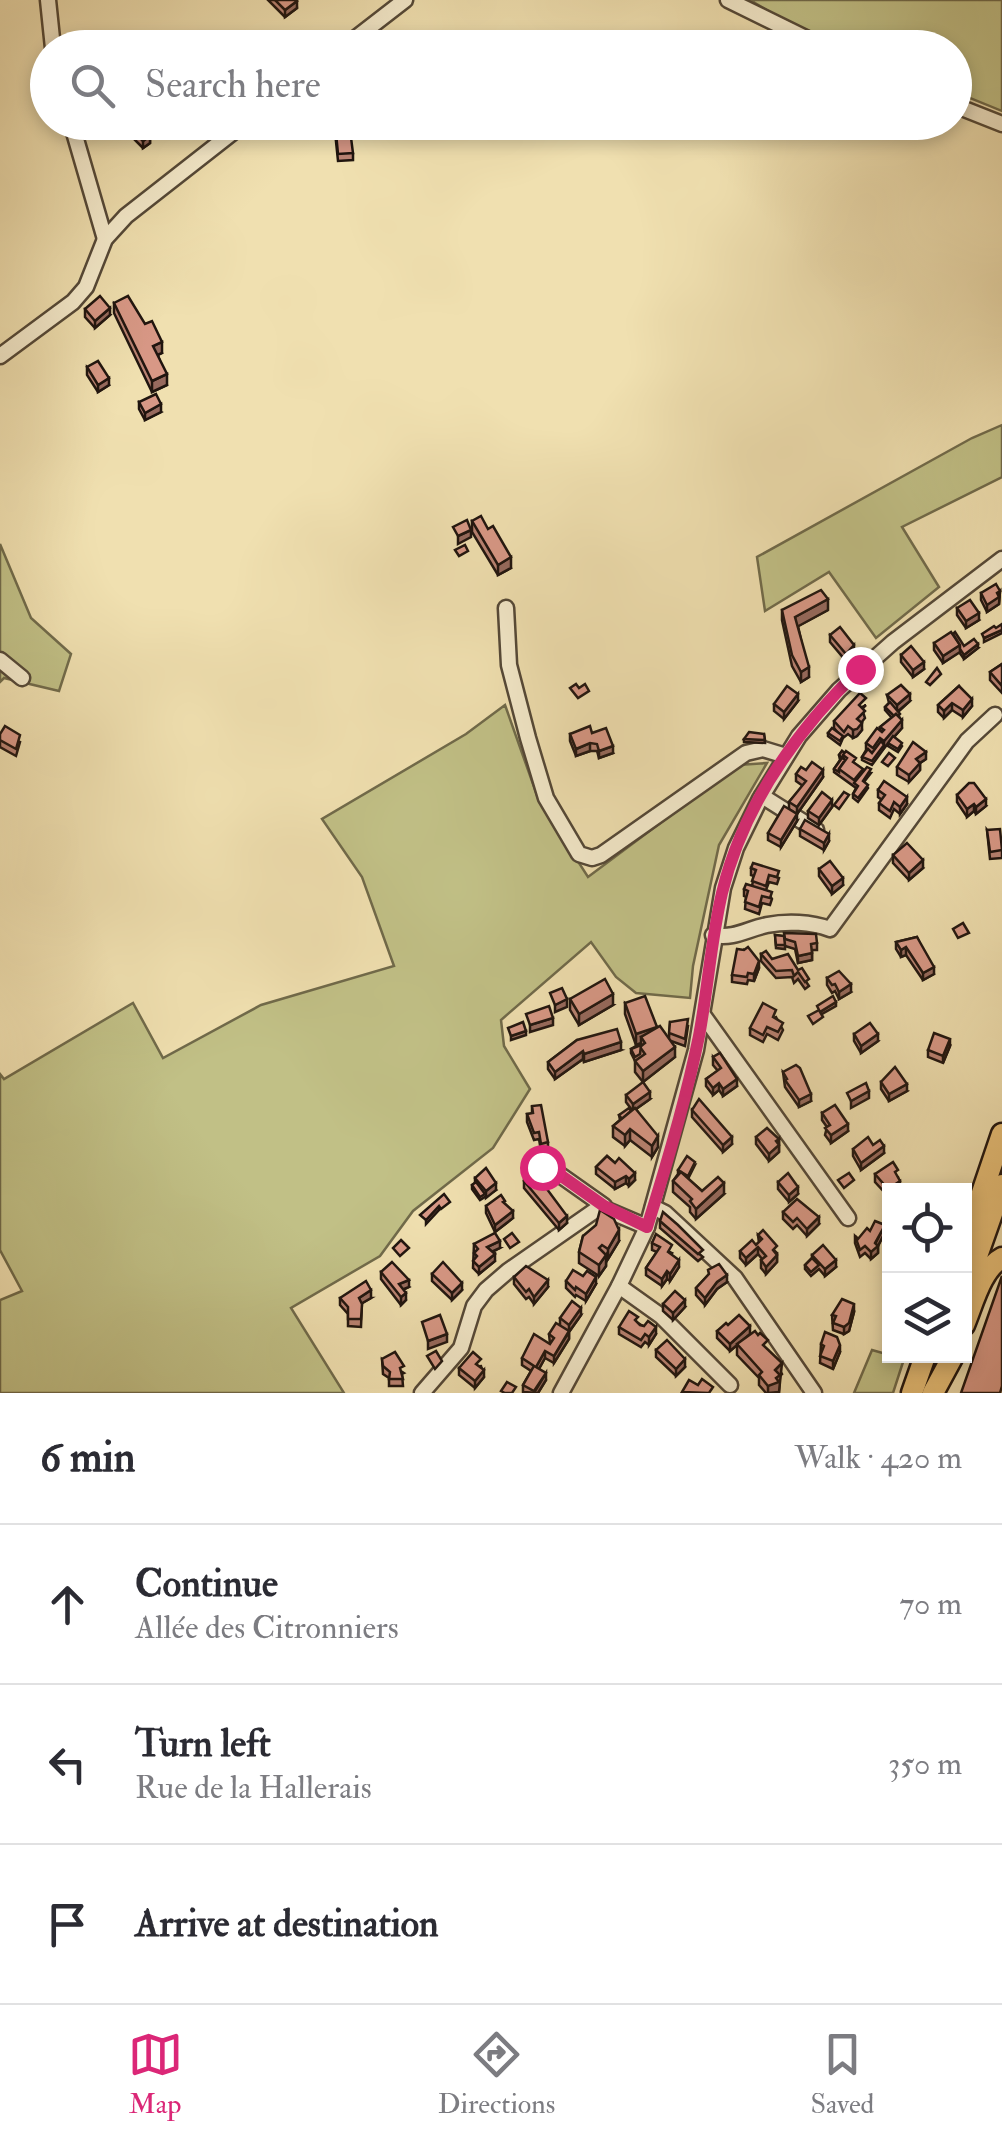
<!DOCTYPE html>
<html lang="en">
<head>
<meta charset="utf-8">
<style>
	body { margin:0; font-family:"IM FELL Double Pica",serif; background:#f7f7f7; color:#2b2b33 }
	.controls { position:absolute; right:30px; bottom:30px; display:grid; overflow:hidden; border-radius:0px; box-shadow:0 5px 15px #0003 }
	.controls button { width:90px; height:90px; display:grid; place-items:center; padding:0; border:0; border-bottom:2px solid #e1e1e2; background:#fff; color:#2b2b33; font:50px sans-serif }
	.stop { position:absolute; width:30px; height:30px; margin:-22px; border:8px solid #db2777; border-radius:50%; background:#fff }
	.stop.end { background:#db2777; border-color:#fff; box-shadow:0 2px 10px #0008 }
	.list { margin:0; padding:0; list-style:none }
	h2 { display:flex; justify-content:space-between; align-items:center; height:130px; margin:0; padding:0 40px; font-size:42px }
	h2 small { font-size:32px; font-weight:400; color:#7c7c81 }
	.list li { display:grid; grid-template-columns:65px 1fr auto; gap:30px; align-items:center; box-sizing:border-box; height:160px; padding:0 40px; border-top:2px solid #e1e1e2 }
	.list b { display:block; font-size:38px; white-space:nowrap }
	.list p { margin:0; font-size:32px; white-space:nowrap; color:#7c7c81 }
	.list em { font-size:32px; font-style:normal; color:#7c7c81 }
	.icon { flex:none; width:55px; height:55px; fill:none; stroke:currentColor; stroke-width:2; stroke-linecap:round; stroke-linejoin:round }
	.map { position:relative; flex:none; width:1002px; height:1393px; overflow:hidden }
	.search { position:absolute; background:#fff; box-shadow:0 5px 15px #0003; left:30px; right:30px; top:30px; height:110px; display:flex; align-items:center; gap:25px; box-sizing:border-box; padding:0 35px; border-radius:55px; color:#7c7c81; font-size:38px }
	.sheet { height:610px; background:#fff }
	nav { display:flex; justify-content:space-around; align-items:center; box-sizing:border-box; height:140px; border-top:2px solid #e1e1e2; background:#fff; font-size:28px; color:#7c7c81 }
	nav a { display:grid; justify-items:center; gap:5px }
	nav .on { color:#db2777 }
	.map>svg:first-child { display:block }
	.green { fill:#c1c086; stroke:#706a4a; stroke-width:2.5 }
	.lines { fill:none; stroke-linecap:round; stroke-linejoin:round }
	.minor-casing { stroke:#544837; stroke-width:19 }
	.highway-casing { stroke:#20150f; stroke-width:25 }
	.minor { stroke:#f5ebcc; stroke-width:14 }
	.highway { stroke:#e8c078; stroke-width:20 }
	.wall { fill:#ba8373; stroke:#20150f; stroke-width:2.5 }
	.shaded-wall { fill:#976a5e; stroke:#20150f; stroke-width:2.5 }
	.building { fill:#d89886; stroke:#20150f; stroke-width:2.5 }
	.route { stroke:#db2777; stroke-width:12 }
</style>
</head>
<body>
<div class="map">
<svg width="1002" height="1393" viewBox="0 0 1002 1393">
	<rect width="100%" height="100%" fill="#f0e0b0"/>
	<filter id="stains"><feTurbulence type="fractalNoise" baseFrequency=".002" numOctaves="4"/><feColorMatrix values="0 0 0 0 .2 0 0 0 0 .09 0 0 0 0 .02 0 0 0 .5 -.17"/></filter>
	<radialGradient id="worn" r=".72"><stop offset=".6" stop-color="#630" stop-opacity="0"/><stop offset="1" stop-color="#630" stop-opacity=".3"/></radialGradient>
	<g class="green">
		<path d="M750,0H1002V111L955,92L954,48L847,47L783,20Z"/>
		<path d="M1002,425V477L902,527L939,587L876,638L829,572L765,611L757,557L972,438Z"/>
		<path d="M0,544L31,618L71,654L59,691L4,678L0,682Z"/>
		<path d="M505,705L539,801L588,877L738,765L767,763L719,845L693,966L690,998L636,993L616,977L591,942L501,1020L504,1046L530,1089L493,1148L413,1211L380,1256L291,1308L344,1393H0V1300L22,1291L0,1250V1074L4,1079L133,1003L163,1058L261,1005L394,966L362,877L322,819L466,734Z"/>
		<path d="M872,1350L904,1359L893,1393H854Z"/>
	</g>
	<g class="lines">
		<defs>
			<g id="minor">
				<path d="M48,0L53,48"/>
				<path d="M728,0L826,48"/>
				<path d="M343,48L405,0"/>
				<path d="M954,105L1002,124"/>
				<path d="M71,122L105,239"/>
				<path d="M0,356L73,302L86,287L105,239L126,216L246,122"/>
				<path d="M506,608L509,665L528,738L546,798L579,854L592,858L601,855L746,753L763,749L786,756"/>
				<path d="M0,660L22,678"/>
				<path d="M762,796L816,830"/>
				<path d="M713,935C735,939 747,929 767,925C787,921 811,922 830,929L967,741L995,715"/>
				<path d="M703,1015L848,1218"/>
				<path d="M542,1167L553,1170L604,1206"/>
				<path d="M653,1207L665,1213L735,1278L814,1393"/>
				<path d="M619,1286L661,1316L730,1385"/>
				<path d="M422,1393L461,1348L474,1306L486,1290L508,1271L600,1207L647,1227"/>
				<path d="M561,1393L619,1286L647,1227L696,1050L723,888L736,848L760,799L799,736L839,690L893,642L1002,559"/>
			</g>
			<g id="highway">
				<path d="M964,1246L1002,1134"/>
				<path d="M964,1293L1002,1185"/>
				<path d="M964,1325C973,1304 981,1269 1002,1258"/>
				<path d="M912,1393L925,1356"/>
				<path d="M933,1393L953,1356"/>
			</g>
		</defs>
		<use href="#minor" class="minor-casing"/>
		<use href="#highway" class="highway-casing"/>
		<use href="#minor" class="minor"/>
		<use href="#highway" class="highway"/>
	</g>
	<g class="wall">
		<path d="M268,0H296L297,8L285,17Z"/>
		<path d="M161,122V126L150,135V143L143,148L127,132V125Z"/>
		<path d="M334,122L353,153V160L338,161Z"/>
		<path d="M114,303L145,324L162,353L158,355L167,385L152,392L114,313Z"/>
		<path d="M85,309L110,315L95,328L85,317Z"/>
		<path d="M87,367L109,385L98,392L87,375Z"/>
		<path d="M139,402L161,412L145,420L139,409Z"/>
		<path d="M472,521L488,529L511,568L498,575L472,532Z"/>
		<path d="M1000,591L999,604L987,612L981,600V593Z"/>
		<path d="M957,608L979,620L966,628L957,615Z"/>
		<path d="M782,610H828L798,626L809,677L801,682L792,666L782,620Z"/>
		<path d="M830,635L854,652L846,661L830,642Z"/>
		<path d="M934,643L964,646L978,648L964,659L959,652L943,663L934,650Z"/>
		<path d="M901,655L924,669L913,677L901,662Z"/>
		<path d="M1002,664V693L990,680V672Z"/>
		<path d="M959,686L972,706L963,717L952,710L944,718L938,712V705Z"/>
		<path d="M887,695L910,701L898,712L902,728L894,737L902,746L898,752L888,746V743L872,765L862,760V757L866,750V743L880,731V727L892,718L885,710V707L889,703Z"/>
		<path d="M798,701L784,719L774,711V704Z"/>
		<path d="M866,705L862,709L865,718L861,723L862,730L857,736L853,738L848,734L843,738L840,745L828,736V733L839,734L834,728V721Z"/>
		<path d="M592,733L613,753L599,758L597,751H590L576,756L570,741V734Z"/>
		<path d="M0,734L20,742L16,756L0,747Z"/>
		<path d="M764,734L765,743L744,742V739Z"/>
		<path d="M842,751L863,772L871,773L864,782L868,788L858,802L853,798V794L856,788L834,772V769L840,760L839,755Z"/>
		<path d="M926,759L920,763V770L909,782L897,775V767Z"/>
		<path d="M806,770L823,777L797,814L789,809V802L803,786L796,781V774Z"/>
		<path d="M878,790L907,804L900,814L894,809L890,818L879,810V803L882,800L878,797Z"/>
		<path d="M957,795L986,806L976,814L974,811L967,817L957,802Z"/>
		<path d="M832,807L819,825L808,818V811Z"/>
		<path d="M797,821L781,847L768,840V833Z"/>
		<path d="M800,829L829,841L824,850L800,836Z"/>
		<path d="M987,830L1002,850V858L990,859Z"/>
		<path d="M893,855L923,868L909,880L893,863Z"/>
		<path d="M751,868L779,878L777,884L769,882L766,890L772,899L770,905L762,903L759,914L745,909L746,897L744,896V889L752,886L754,876L751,875Z"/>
		<path d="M819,869L843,885L832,894L819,876Z"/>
		<path d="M775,935L817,943V950H812V960L798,963L795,949L785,946V949L776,948Z"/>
		<path d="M917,937L934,974L923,980L906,955L901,957L896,949V942Z"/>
		<path d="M744,950L759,968L754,981L748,980L747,984L732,982V975Z"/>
		<path d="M761,954L798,970L809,986L805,989L798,979L794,983L792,977L776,978L761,961Z"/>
		<path d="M827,978L851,992L839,999L835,991L832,993L827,985Z"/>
		<path d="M570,999L613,1005L579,1025L570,1010Z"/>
		<path d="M625,1003L669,1038L670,1022L688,1026L685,1046L671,1041L675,1057L643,1082L635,1072V1061L631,1053V1049L641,1043L636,1045L625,1014Z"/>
		<path d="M776,1017L783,1030L778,1040L767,1034L763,1042L750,1035V1028Z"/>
		<path d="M854,1034L878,1041L861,1053L854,1041Z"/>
		<path d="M577,1040L621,1050L584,1062L583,1059L555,1079L548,1069V1062Z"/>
		<path d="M950,1046L943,1063L928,1057V1050Z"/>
		<path d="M713,1057L737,1086L723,1096L719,1090L713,1095L706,1086V1079L718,1071L713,1065Z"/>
		<path d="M783,1072L811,1101L799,1107L785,1087Z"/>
		<path d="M881,1082L907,1091L889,1101L881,1089Z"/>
		<path d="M626,1095L650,1099L636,1109L658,1147L652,1157L630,1140L625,1146L613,1137V1126L620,1120L619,1115L632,1110L626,1102Z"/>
		<path d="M532,1106L548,1142V1150L541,1151L539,1139L534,1140L527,1122V1114H532Z"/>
		<path d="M692,1110L732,1144L723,1152L692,1117Z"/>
		<path d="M822,1113L848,1131L831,1143L825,1135L827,1127L822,1120Z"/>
		<path d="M756,1137L779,1139V1152L769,1161L756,1144Z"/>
		<path d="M873,1145L884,1153L861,1170L853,1156V1149Z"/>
		<path d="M607,1156L635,1180L629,1186L626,1183L615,1189L596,1174V1167Z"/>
		<path d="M695,1165L688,1179L702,1191L724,1194L696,1219L690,1212V1207L673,1192V1181L678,1174V1170Z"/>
		<path d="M875,1174L898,1177L900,1188L888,1196L875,1182Z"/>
		<path d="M475,1178L496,1190L480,1200L472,1189V1185L475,1183Z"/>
		<path d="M524,1181L567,1223L559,1230L524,1188Z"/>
		<path d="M778,1182L798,1194L789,1202L778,1189Z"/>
		<path d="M505,1204L513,1218L495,1232L486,1213V1206Z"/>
		<path d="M783,1212L819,1224L807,1236L797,1225L793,1229L783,1219Z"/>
		<path d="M660,1221L703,1257L698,1261L660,1228Z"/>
		<path d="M870,1231L885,1232L878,1246V1253L871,1259L865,1253L860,1257L855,1243V1236L858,1239Z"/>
		<path d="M758,1235L777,1253V1262L766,1274L761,1268V1260L762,1259L758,1254L746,1265L740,1258V1251L759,1243Z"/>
		<path d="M583,1236L619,1241L608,1259L606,1258V1266L599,1276L579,1263V1252Z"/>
		<path d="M652,1243L672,1253L671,1254L679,1267L670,1281L667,1279L662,1286L646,1275V1268L657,1252L652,1250Z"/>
		<path d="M474,1244L500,1248L492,1252L495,1261L479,1274L473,1268Z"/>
		<path d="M812,1255L836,1267L825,1276L819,1269L811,1276L805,1269V1265L812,1258Z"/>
		<path d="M381,1272L409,1287L403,1290L406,1300L401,1305L381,1279Z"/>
		<path d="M432,1274L462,1290L452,1300L432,1281Z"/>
		<path d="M709,1274L727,1282L717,1289L705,1305L696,1295V1288Z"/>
		<path d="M514,1277L548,1287L534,1304L529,1297L526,1299L514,1284Z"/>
		<path d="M566,1281L596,1284L586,1301L576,1295L575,1297L566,1288Z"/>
		<path d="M340,1298H371L362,1303L361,1327L348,1326V1314L340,1305Z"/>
		<path d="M663,1304L685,1307L673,1320L663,1311Z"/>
		<path d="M854,1312L849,1331L844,1334L833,1330L832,1315Z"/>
		<path d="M581,1315L569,1332V1339L554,1363L545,1358L539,1369L546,1380L538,1393L523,1392V1385L531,1371L522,1365V1358L550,1344L549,1334L560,1325V1318Z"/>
		<path d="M638,1323L656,1334L649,1345L645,1342L641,1347L619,1334V1327Z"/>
		<path d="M728,1325L750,1334L741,1341L768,1350L782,1374L780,1376L779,1392L766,1393L759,1385V1378L737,1355V1345L730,1351L717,1338V1331Z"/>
		<path d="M821,1344L840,1352L833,1369L820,1363Z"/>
		<path d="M656,1350L685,1367L676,1376L656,1357Z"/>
		<path d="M382,1359L404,1373L402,1374L403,1386H389V1378L383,1374Z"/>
		<path d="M481,1366L484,1377L475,1388L459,1375V1368Z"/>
	</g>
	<g class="shaded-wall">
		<path d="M297,1V8L285,17V10Z"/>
		<path d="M157,122H161V126L146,138V131Z"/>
		<path d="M150,136V143L143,148V141Z"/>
		<path d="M110,308V315L95,328V321Z"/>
		<path d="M162,342V353L153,357V346Z"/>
		<path d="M167,374V385L152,392V381Z"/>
		<path d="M109,378V385L98,392V385Z"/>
		<path d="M161,404V412L145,420V413Z"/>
		<path d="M471,530V537L458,544V536Z"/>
		<path d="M511,557V568L498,575V565Z"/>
		<path d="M1000,591L999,604L987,612V605Z"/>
		<path d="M828,599V610L795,628V617Z"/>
		<path d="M979,613V620L966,628V621Z"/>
		<path d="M1002,630V633L984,642V638Z"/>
		<path d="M978,644V648L964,659V655Z"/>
		<path d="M854,645V652L846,661V654Z"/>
		<path d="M960,645V652L943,663V656Z"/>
		<path d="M924,662V669L913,677V670Z"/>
		<path d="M809,667V677L801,682V672Z"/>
		<path d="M798,694V701L784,719V712Z"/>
		<path d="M910,694V701L897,712V705Z"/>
		<path d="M972,699V706L963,717V710Z"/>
		<path d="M952,703V710L944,718V711Z"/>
		<path d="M902,720V728L884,748V741Z"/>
		<path d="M862,723V730L857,736L853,738V730Z"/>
		<path d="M590,743V751L576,756V749Z"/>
		<path d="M613,746V753L599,758V751Z"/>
		<path d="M926,752V759L920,763V770L909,782V775L916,759Z"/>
		<path d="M823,770V777L797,814V807Z"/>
		<path d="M907,797V804L900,814V807Z"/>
		<path d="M986,799V806L976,814V807Z"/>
		<path d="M832,800V807L819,825V818Z"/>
		<path d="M974,804V811L967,817V809Z"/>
		<path d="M797,814V821L781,847V840Z"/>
		<path d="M829,834V841L824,850V843Z"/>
		<path d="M923,860V868L909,880V873Z"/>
		<path d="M843,878V885L832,894V886Z"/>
		<path d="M906,947V955L901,957V950Z"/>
		<path d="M812,953V960L798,963V956Z"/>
		<path d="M759,961V968L754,981V974Z"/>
		<path d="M934,967V974L923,980V973Z"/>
		<path d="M851,984V992L839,999V992Z"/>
		<path d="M613,994V1005L579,1025V1014Z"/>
		<path d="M567,999V1007L555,1012V1005Z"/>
		<path d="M836,1002V1006L820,1015V1012Z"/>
		<path d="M553,1018V1025L530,1032V1025Z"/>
		<path d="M657,1027V1038L641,1037V1043L636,1045V1034Z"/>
		<path d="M526,1031V1035L511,1040V1036Z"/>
		<path d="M878,1034V1041L861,1053V1046Z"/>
		<path d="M950,1039V1046L943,1063V1056Z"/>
		<path d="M621,1042V1050L584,1062V1054Z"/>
		<path d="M675,1047V1057L643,1082V1071Z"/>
		<path d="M583,1051V1059L555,1079V1072Z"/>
		<path d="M737,1079V1086L723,1096V1089Z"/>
		<path d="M719,1083V1090L713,1095V1088Z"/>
		<path d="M907,1084V1091L889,1101V1094Z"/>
		<path d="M869,1091V1098L851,1108V1101Z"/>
		<path d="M650,1092V1099L633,1111V1104Z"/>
		<path d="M811,1094V1101L799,1107V1100Z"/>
		<path d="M848,1124V1131L831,1143V1135Z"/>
		<path d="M630,1129V1140L625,1146V1135Z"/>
		<path d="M658,1136V1147L652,1157V1146Z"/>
		<path d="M732,1137V1144L723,1152V1145Z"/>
		<path d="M779,1139V1152L769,1161V1154Z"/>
		<path d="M884,1146V1153L861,1170V1163Z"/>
		<path d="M635,1173V1180L629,1186V1179Z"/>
		<path d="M626,1176V1183L615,1189V1182Z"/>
		<path d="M900,1181V1188L897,1190H890L888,1196V1189Z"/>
		<path d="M496,1183V1190L486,1198V1191Z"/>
		<path d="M724,1183V1194L696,1219V1209Z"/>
		<path d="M798,1187V1194L789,1202V1195Z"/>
		<path d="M439,1206V1210L426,1224V1220Z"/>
		<path d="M513,1211V1218L495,1232V1225Z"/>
		<path d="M567,1216V1223L559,1230V1223Z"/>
		<path d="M819,1217V1224L807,1236V1229Z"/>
		<path d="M885,1225V1232L878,1246V1253L871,1259V1252Z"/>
		<path d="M619,1230V1241L608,1259V1249Z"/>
		<path d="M500,1241V1248L487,1254V1247Z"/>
		<path d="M758,1247V1254L746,1265V1258Z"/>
		<path d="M495,1254V1261L479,1274V1267Z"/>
		<path d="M606,1255V1266L599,1276V1265Z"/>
		<path d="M777,1255V1262L766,1274V1267Z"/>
		<path d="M679,1260V1267L670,1281V1274Z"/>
		<path d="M836,1260V1267L825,1276V1269Z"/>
		<path d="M667,1271V1279L662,1286V1279Z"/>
		<path d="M727,1275V1282L717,1289L705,1305V1298L717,1282Z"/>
		<path d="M596,1277V1284L586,1301V1294Z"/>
		<path d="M409,1280V1287L399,1291V1284Z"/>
		<path d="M548,1280V1287L534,1304V1297Z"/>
		<path d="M462,1283V1290L452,1300V1293Z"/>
		<path d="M371,1290V1298L359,1305V1298Z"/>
		<path d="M406,1293V1300L401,1305V1297Z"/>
		<path d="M685,1300V1307L673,1320V1313Z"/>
		<path d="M854,1304V1312L849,1331L844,1334V1327Z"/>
		<path d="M581,1308V1315L569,1332V1339L554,1363V1356L569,1332V1325Z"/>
		<path d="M750,1326V1334L730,1351V1344Z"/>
		<path d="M656,1327V1334L649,1345V1337Z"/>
		<path d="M447,1334V1342L428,1349V1341Z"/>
		<path d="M840,1345V1352L833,1369V1361Z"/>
		<path d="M545,1351V1358L536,1374V1367Z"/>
		<path d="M685,1359V1367L676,1376V1369Z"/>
		<path d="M782,1363L779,1392L768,1393V1386L775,1370Z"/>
		<path d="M484,1370V1377L475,1388V1381Z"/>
		<path d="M546,1373V1380L538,1393H534Z"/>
	</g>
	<g class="building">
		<path d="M275,0H296L297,1L285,10Z"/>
		<path d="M447,32V37L441,38L443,48H429L434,34Z"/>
		<path d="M130,122H157L146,131L150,136L143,141L127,125Z"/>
		<path d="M335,122H349L353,153L338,154Z"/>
		<path d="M100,296L110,308L95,321L85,309Z"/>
		<path d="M128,296L145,324L152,321L162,342L153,346L167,374L152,381L114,303Z"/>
		<path d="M98,361L109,378L98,385L87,367Z"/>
		<path d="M156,394L161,404L145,413L139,402Z"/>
		<path d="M481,516L488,529L493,526L511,557L498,565L472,521Z"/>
		<path d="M467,520L471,530L458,536L453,527Z"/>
		<path d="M465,545L468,551L459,556L455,550Z"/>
		<path d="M996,584L1000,591L997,593L999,597L987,605L981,593Z"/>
		<path d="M821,590L828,599L795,617L809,667L801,672L792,655L782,610Z"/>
		<path d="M970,600L979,613L966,621L957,608Z"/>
		<path d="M1002,624V630L984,638L982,634L994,626L996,628Z"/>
		<path d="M840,627L854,645L846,654L830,635Z"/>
		<path d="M951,632L960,645L943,656L934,643Z"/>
		<path d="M955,632L964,646L974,639L978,644L964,655L960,649V645L953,634Z"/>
		<path d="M911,646L924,662L913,670L901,655Z"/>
		<path d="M1002,664V686L990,672Z"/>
		<path d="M937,668L941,674L930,685L926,682Z"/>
		<path d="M576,684L579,688L585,684L589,691L578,698L570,688Z"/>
		<path d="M901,685L910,694L897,705L887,695Z"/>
		<path d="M787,686L798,694L784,712L774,704Z"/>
		<path d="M959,686L972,699L963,710L952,703L944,711L938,705Z"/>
		<path d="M860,693L866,698L859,705L865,711L857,719L862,723L857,729L853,730L848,726L844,732L834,721Z"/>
		<path d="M890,702L900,714L898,716L896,714L894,716L885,707Z"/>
		<path d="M896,714L902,720L884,741L880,738L873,748L866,743L877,728L882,732L884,730L880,727Z"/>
		<path d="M5,726L20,735L16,749L0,740V734Z"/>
		<path d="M590,726L592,733L606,728L613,746L599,751L597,744L590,743L576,749L570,734Z"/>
		<path d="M832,728L843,736L840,741L828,733Z"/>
		<path d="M749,732L764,734L765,740L744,739Z"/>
		<path d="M893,736L902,743L898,749L888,743Z"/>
		<path d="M881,741L884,745L872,761L862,757L868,749L872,753Z"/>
		<path d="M913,742L926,752L916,759L920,763L909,775L897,767Z"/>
		<path d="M842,751L845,753L843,758L845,760L839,769V772L834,769L842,758L839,755Z"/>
		<path d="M846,751L856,758L853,762L863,769L854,780L839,769L847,758L843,755Z"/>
		<path d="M889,753L895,758L888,766L882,762Z"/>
		<path d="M812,762L823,770L797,807L789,802L806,781L796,774L801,767L806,770Z"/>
		<path d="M867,767L871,769L863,781L868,785L858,798L853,794L858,786L854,783Z"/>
		<path d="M884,781L907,797L900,807L894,802L890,811L879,803L885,795L878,790Z"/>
		<path d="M969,783H974L986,799L976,807L974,804L967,809L957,795Z"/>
		<path d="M822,792L832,800L819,818L808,811Z"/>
		<path d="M844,792L849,795L839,809L834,805Z"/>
		<path d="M784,806L797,814L781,840L768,833Z"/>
		<path d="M805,820L829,834L824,843L800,829Z"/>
		<path d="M1000,829L1002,850L990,852L987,830Z"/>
		<path d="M907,843L923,860L909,873L893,855Z"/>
		<path d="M830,861L843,878L832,886L819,869Z"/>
		<path d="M753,863L779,871L777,877L769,875L766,886L752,881L756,870L751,868Z"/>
		<path d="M746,884L772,892L770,898L762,896L759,907L745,902L748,891L744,889Z"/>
		<path d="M963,923L969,933L958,938L953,929Z"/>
		<path d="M784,933L816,934L817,943L811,944L812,953L798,956L795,942L785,939Z"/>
		<path d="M775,935L784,936L785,945H776Z"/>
		<path d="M917,937L934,967L923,973L906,947L901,950L896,942Z"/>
		<path d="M748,947L759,961L754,974L748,973L747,977L732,975L737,949L744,950Z"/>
		<path d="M766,951L772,959L788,954L798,970L802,968L809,979L805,982L798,972L794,976L792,970L776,971L761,954Z"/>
		<path d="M839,971L851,984L839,992L835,984L832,985L827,978Z"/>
		<path d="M605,979L613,994L579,1014L570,999Z"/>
		<path d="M562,988L567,999L555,1005L550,993Z"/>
		<path d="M645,996L657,1027L636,1034L625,1003Z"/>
		<path d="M833,996L836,1002L820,1012L823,1017L813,1024L808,1016L819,1010L817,1006Z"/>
		<path d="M763,1003L776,1010L773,1017L783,1023L778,1032L767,1027L763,1035L750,1028Z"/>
		<path d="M549,1006L553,1018L530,1025L526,1014Z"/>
		<path d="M688,1019L685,1039L669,1033L670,1022Z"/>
		<path d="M523,1022L526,1031L511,1036L508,1028Z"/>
		<path d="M870,1023L878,1034L861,1046L854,1034Z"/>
		<path d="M660,1026L675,1047L643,1071L635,1061L645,1054L640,1047L645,1043L641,1037Z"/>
		<path d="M617,1029L621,1042L584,1054L583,1051L555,1072L548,1062L577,1040Z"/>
		<path d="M934,1033L950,1039L943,1056L928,1050Z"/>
		<path d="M641,1045L640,1054L635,1057L631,1049Z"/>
		<path d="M720,1053L737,1079L723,1089L719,1083L713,1088L706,1079L721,1068L713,1057Z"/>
		<path d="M796,1065L800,1068L811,1094L799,1100L785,1080L787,1079L783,1072Z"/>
		<path d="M895,1067L907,1084L889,1094L881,1082Z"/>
		<path d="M643,1082L650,1092L633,1104L626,1095Z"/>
		<path d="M866,1083L869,1091L851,1101L847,1093Z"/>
		<path d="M699,1099L732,1137L723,1145L692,1110Z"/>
		<path d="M541,1105L548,1142L541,1144L539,1132L534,1133L527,1114L533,1113L532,1106Z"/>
		<path d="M835,1105L848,1124L831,1135L825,1128L830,1125L822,1113Z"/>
		<path d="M629,1108L631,1111L622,1119L619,1115Z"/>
		<path d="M635,1108L658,1136L652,1146L630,1129L625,1135L613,1126Z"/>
		<path d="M767,1128L779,1139L776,1141L779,1145L769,1154L756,1137Z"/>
		<path d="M868,1137L873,1145L880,1140L884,1146L861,1163L853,1149Z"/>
		<path d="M607,1156L615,1163L619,1158L635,1173L629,1179L626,1176L615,1182L596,1167Z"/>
		<path d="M687,1156L695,1162L688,1176L678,1170Z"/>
		<path d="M893,1162L898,1170L895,1172L900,1181L888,1189L875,1174Z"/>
		<path d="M486,1168L496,1183L486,1191L475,1178Z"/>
		<path d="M681,1172L702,1191L718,1177L724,1183L696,1209L690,1201L692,1199L673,1181Z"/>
		<path d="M535,1173L567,1216L559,1223L524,1181Z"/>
		<path d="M788,1173L798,1187L789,1195L778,1182Z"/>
		<path d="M849,1173L854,1180L844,1188L838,1180Z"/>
		<path d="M476,1182L485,1194L480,1197L472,1185Z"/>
		<path d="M444,1194L450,1202L441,1209L439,1206L426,1220L420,1215Z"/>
		<path d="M501,1195L505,1201L503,1202L513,1211L495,1225L486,1206Z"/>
		<path d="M797,1199L819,1217L807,1229L797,1218L793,1222L783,1212Z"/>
		<path d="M600,1210L614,1219L619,1230L608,1249L602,1245L599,1248L606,1255L599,1265L579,1252L583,1236L596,1225Z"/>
		<path d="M663,1212L678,1225L703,1250L698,1254L660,1221Z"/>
		<path d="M875,1221L885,1225L875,1243L878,1246L871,1252L865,1246L860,1250L855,1236L858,1239L867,1228L870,1231Z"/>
		<path d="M763,1230L777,1246L773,1250L777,1255L766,1267L761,1260L766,1256L758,1247L746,1258L740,1251L752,1240L756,1245L762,1239L758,1235Z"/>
		<path d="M495,1233L500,1241L487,1247L495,1254L479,1267L473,1261L477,1256L474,1253L478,1249L474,1244Z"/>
		<path d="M512,1233L519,1242L510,1248L504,1239Z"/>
		<path d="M656,1234L672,1245L668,1252L679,1260L670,1274L667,1271L662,1279L646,1268L660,1247L652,1243Z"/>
		<path d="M401,1240L409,1248L400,1256L393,1248Z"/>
		<path d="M823,1245L836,1260L825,1269L812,1255Z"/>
		<path d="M812,1258L819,1265L811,1272L805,1265Z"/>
		<path d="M392,1262L409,1280L399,1284L406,1293L401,1297L381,1272Z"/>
		<path d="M443,1262L462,1283L452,1293L432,1274Z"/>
		<path d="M719,1264L727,1275L717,1282L705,1298L696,1288L709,1274L708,1270Z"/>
		<path d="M526,1266L548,1280L534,1297L529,1289L526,1292L514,1277Z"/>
		<path d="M573,1270L583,1276L587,1271L596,1277L586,1294L576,1287L575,1290L566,1281Z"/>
		<path d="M1002,1276V1386L1000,1393H961Z"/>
		<path d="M366,1281L371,1290L359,1298L362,1304L361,1319H348V1307L340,1298Z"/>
		<path d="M675,1291L685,1300L673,1313L663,1304Z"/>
		<path d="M842,1299L854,1304L849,1323L844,1327L833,1323L836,1316L832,1315Z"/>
		<path d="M572,1301L581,1308L569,1325L560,1318Z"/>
		<path d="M629,1311L638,1317L635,1320L640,1325L644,1326L648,1321L656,1327L649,1337L645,1334L641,1340L619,1327Z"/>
		<path d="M440,1315L447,1334L428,1341L422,1322Z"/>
		<path d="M739,1315L750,1326L730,1344L717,1331L726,1323L728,1325Z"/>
		<path d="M556,1323L569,1331L554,1356L545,1351L536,1367L546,1373L534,1391L523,1385L534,1366L522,1358L534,1334L550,1344L554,1338L549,1334Z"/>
		<path d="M755,1331L758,1335L760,1333L768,1340L763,1345L782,1363L775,1370L780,1375L776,1378L779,1382L768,1386L759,1375L762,1372L737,1344Z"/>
		<path d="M825,1332L837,1337L840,1345L833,1361L820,1356L824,1346L821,1344Z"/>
		<path d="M667,1340L685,1359L676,1369L656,1350Z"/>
		<path d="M436,1351L442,1361L435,1369L427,1356Z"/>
		<path d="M395,1352L404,1366L400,1368L403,1379H389L390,1372L383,1366L382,1359Z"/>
		<path d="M473,1352L481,1359L476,1364L484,1370L475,1381L459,1368Z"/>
		<path d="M702,1379L713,1387L709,1393L682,1392L689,1380L698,1385Z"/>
		<path d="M507,1382L516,1387L512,1393H505L501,1391Z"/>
	</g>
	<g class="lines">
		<path class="route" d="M542,1167L553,1170L604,1206L647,1227C667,1164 686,1100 699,1036C708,988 711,940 722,893C743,806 797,730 860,669"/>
	</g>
	<rect width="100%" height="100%" filter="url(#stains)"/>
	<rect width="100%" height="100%" fill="url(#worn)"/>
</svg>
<div class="controls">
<button><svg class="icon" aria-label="locate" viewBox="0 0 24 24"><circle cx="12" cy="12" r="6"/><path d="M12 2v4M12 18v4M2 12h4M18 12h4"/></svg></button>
<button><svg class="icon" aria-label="layers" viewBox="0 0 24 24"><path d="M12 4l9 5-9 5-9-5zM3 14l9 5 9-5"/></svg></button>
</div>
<div class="stop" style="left:542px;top:1167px"></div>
<div class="stop end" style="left:860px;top:669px"></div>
<div class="search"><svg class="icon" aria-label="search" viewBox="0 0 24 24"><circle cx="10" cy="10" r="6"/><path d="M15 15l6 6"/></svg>Search here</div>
</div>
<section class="sheet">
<h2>6 min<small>Walk · 420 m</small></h2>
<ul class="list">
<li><svg class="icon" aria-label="ahead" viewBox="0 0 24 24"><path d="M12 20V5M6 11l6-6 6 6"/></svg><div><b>Continue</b><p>Allée des Citronniers</p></div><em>70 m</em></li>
<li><svg class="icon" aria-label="left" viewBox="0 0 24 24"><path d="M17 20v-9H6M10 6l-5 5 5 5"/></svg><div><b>Turn left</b><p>Rue de la Hallerais</p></div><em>350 m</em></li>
<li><svg class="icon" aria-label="arrive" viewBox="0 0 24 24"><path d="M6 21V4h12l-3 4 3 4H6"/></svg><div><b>Arrive at destination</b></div></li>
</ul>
</section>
<nav>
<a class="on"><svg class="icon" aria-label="map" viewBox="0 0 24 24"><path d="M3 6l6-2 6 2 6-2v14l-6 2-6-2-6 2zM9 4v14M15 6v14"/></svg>Map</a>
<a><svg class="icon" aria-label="directions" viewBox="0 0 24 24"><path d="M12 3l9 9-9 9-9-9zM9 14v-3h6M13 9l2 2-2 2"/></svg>Directions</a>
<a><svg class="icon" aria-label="saved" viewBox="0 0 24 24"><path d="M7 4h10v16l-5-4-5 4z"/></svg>Saved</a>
</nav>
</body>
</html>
